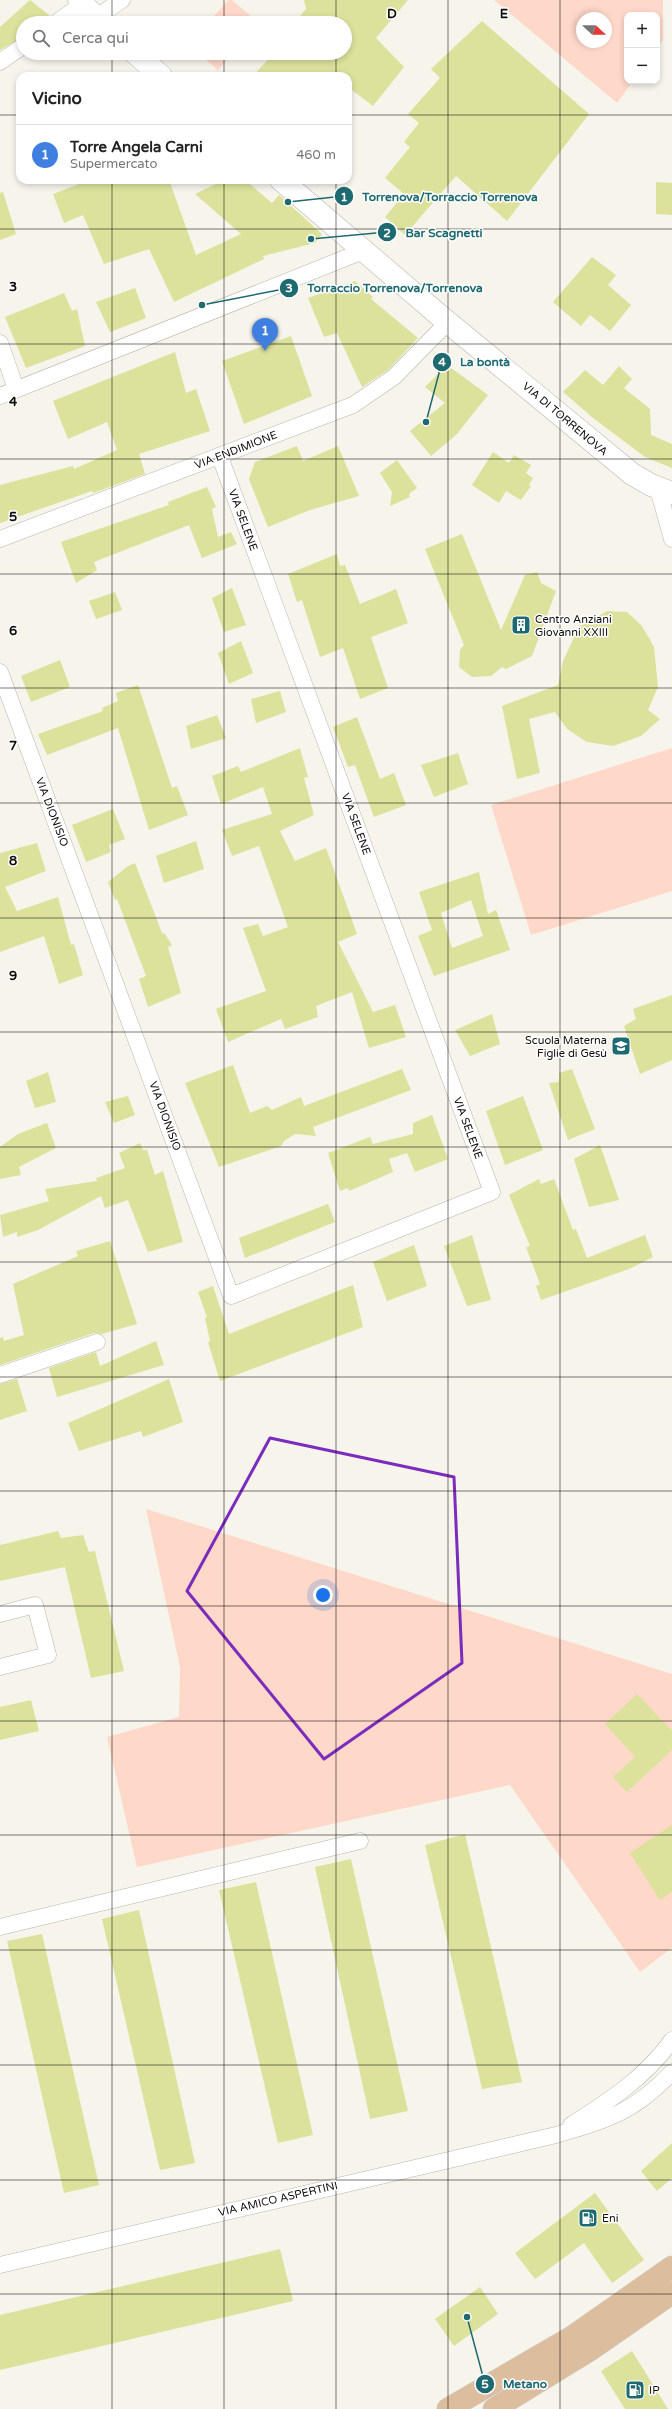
<!DOCTYPE html>
<html lang="it">
<head>
<meta charset="utf-8">
<style>
	body { margin:0; font-family:"Varela Round",sans-serif; background:#f6f6f6; color:#222 }
	.controls { position:absolute; right:12px; top:12px; display:grid; overflow:hidden; border-radius:8px; box-shadow:0 2px 6px #0003 }
	.controls button { width:36px; height:36px; display:grid; place-items:center; padding:0; border:0; border-bottom:1px solid #e0e0e0; background:#fff; color:#222; font:20px sans-serif }
	.compass { position:absolute; left:576px; top:12px; width:36px; height:36px; border-radius:50%; background:#fff; box-shadow:0 2px 6px #0003; rotate:112deg }
	.you { position:absolute; left:323px; top:1595px; width:14px; height:14px; margin:-10px; border:3px solid #fff; border-radius:50%; background:#1a73e8; box-shadow:0 0 0 6px #1a73e833 }
	.badge { display:grid; place-items:center; width:26px; height:26px; border-radius:50%; background:#db2777; color:#fff; font-size:13px; font-weight:700 }
	.pin { position:absolute; translate:-50% -33px; filter:drop-shadow(0 1px 2px #0008) }
	.pin::after { content:''; position:absolute; top:21px; width:14px; height:12px; background:inherit; clip-path:polygon(0 0,100% 0,50% 100%) }
	.list { margin:0; padding:0; list-style:none }
	h2 { display:flex; justify-content:space-between; align-items:center; height:52px; margin:0; padding:0 16px; font-size:17px }
	h2 small { font-size:13px; font-weight:400; color:#767676 }
	.list li { display:grid; grid-template-columns:26px 1fr auto; gap:12px; align-items:center; box-sizing:border-box; height:60px; padding:0 16px; border-top:1px solid #e0e0e0 }
	.list b { display:block; font-size:15px; white-space:nowrap }
	.list p { margin:0; font-size:13px; white-space:nowrap; color:#767676 }
	.list em { font-size:13px; font-style:normal; color:#767676 }
	.icon { flex:none; width:22px; height:22px; fill:none; stroke:currentColor; stroke-width:2; stroke-linecap:round; stroke-linejoin:round }
	.map { position:relative; flex:none; width:672px; height:2409px; overflow:hidden }
	.search { position:absolute; background:#fff; box-shadow:0 2px 6px #0003; left:16px; top:16px; width:336px; height:44px; display:flex; align-items:center; gap:10px; box-sizing:border-box; padding:0 14px; border-radius:22px; color:#767676; font-size:15px }
	.panel { position:absolute; background:#fff; box-shadow:0 2px 6px #0003; left:16px; top:72px; width:336px; height:112px; border-radius:12px }
	.map>svg:first-child { display:block }
	.green { fill:#fed8c9; fill-rule:evenodd }
	.building { fill:#dce29c; fill-rule:evenodd }
	.lines { fill:none; stroke-linecap:round; stroke-linejoin:round }
	.street-casing { stroke:#b8b5ad; stroke-width:17 }
	.secondary-casing { stroke:#b8b5ad; stroke-width:23 }
	.primary-casing { stroke:#d3d3d3; stroke-width:23 }
	.street { stroke:#fff; stroke-width:16 }
	.secondary { stroke:#fff; stroke-width:22 }
	.primary { stroke:#dcbe9e; stroke-width:22 }
	.marked { fill:none; stroke:#7b2cbf; stroke-width:3; stroke-linejoin:round }
	.grid { fill:none; stroke:#0d0c09; stroke-width:1; stroke-opacity:0.55 }
	.labels { text-anchor:middle; dominant-baseline:central; stroke-width:3; stroke-linejoin:round; paint-order:stroke }
	.street-label { font-size:11px; fill:#0d0c09; stroke:#fff }
	.poi-label { font-size:11px; fill:#0d0c09; stroke:#fff; text-anchor:start }
	.grid-label { font-size:13px; text-anchor:middle; font-weight:bold; fill:#0d0c09; stroke:#fff; stroke-width:3; stroke-linejoin:round; paint-order:stroke }
	.leader { fill:none; stroke:#1e6a71; stroke-width:1.5 }
	.callout-dot { fill:#1e6a71; stroke:#fff; stroke-width:1.5 }
	.mark-label { font-size:12px; text-anchor:middle; font-weight:bold; fill:#fff }
	.callout-label { font-size:12px; text-anchor:middle; font-weight:bold; fill:#1e6a71; stroke:#fff; stroke-width:3; stroke-linejoin:round; paint-order:stroke }
</style>
</head>
<body>
<div class="map">
<svg width="672" height="2409" viewBox="0 0 672 2409">
	<rect width="100%" height="100%" fill="#f7f4ec"/>
	<g class="green">
		<path d="M228,0H232L259,23H208Z"/>
		<path d="M494,0H663V40L657,48V15H627V81H633L617,103ZM582,18H606V42H582Z"/>
		<path d="M198,53H233L218,70Z"/>
		<path d="M672,748V891L531,935L491,805Z"/>
		<path d="M146,1509L672,1674V1948L640,1972L510,1785L137,1867L107,1737L179,1717L180,1667Z"/>
	</g>
	<g class="building">
		<path d="M30,0L50,16L47,23H23V37L0,50V27Z"/>
		<path d="M304,0H408L376,38L404,67L373,106L348,87V76H253L274,53H345V23H294L306,9Z"/>
		<path d="M482,21L589,114L507,221L456,176L405,235L385,217L404,194L385,178L410,147L404,142L419,123L408,114L440,78L431,69Z"/>
		<path d="M90,180H169L196,255L241,234L195,194L224,180H245L272,203L279,195L322,234L315,243L263,256L264,259L174,302L149,249L104,264L83,215L64,223L53,194Z"/>
		<path d="M656,182L672,183V215L656,214Z"/>
		<path d="M3,192L16,234L0,240V193Z"/>
		<path d="M592,257L616,275L608,285L631,305L610,331L590,315L581,326L553,302Z"/>
		<path d="M355,281L373,297L371,299L418,338L388,370L362,387L337,333L324,337L308,298Z"/>
		<path d="M135,288L146,318L110,332L96,302Z"/>
		<path d="M64,293L72,311L77,309L85,346L26,368L5,317Z"/>
		<path d="M291,336L312,396L244,424L222,361Z"/>
		<path d="M175,352L186,393L196,389L210,431L139,454L145,474L99,491L93,493L92,491L0,523V485L73,466L74,469L117,450L107,422L68,439L53,401Z"/>
		<path d="M447,365L488,395L456,435L431,456L410,431L445,403L425,387Z"/>
		<path d="M619,366L632,379L624,388L650,409L651,435L672,444V468L645,457L593,418L563,392L585,370L603,385Z"/>
		<path d="M297,446L303,461L338,446L359,496L310,510L268,527L249,479L255,462Z"/>
		<path d="M493,452L509,463L514,455L531,465L526,473L533,478L529,485L531,486L521,500L506,491L499,503L472,485Z"/>
		<path d="M397,460L417,488L409,494L410,497L390,506L392,492L380,473Z"/>
		<path d="M207,487L216,507L212,509L218,537L231,532L237,544L202,558L189,525L94,562L97,570L76,583L61,542L169,505L168,502Z"/>
		<path d="M462,534L501,630L525,575L537,572L541,583L556,591L532,656L506,669L502,667L491,676L472,677L459,667L460,650L464,645L425,549Z"/>
		<path d="M337,554L340,566L345,565L360,604L396,589L408,623L371,637L388,688L360,699L343,648L320,657L302,600L297,602L288,574Z"/>
		<path d="M232,588L246,625L224,632L212,598Z"/>
		<path d="M115,592L122,610L96,619L89,601Z"/>
		<path d="M607,611L627,612L642,626L654,647L658,687L648,710L660,719L641,736L613,746L587,742L567,729L555,712L529,719L540,773L517,779L502,706L558,685L563,661L579,627Z"/>
		<path d="M241,641L253,673L229,684L218,653Z"/>
		<path d="M60,660L70,687L31,702L21,676Z"/>
		<path d="M138,685L172,788L177,786L188,815L149,830L118,728L47,755L38,734L103,711L102,708L118,701L116,693Z"/>
		<path d="M280,691L286,712L256,723L251,699Z"/>
		<path d="M217,715L226,738L191,749L186,726Z"/>
		<path d="M357,717L380,779L394,773L406,805L374,817L355,765L348,767L333,727Z"/>
		<path d="M300,748L308,777L304,778L314,815L280,831L295,861L326,848L357,934L338,942L373,1012L395,1005L406,1037L369,1048L352,992L316,1006L318,1017L285,1029L281,1019L228,1042L216,1009L266,991L243,928L258,924L263,936L288,927L259,846L232,856L222,830L272,814L263,787L221,804L212,776L238,766L241,772Z"/>
		<path d="M458,753L468,784L434,797L421,765Z"/>
		<path d="M113,809L125,839L109,845L111,852L86,862L72,825Z"/>
		<path d="M196,841L204,869L164,883L156,856Z"/>
		<path d="M37,843L46,871L5,887L17,911L58,897L71,945L74,944L83,975L59,984L44,936L0,952V853Z"/>
		<path d="M135,863L162,933L165,934L172,945L168,947L181,993L148,1007L139,979L146,976L117,899L115,900L108,882L128,866Z"/>
		<path d="M479,872L488,914L496,910L510,950L434,976L418,936L432,930L419,892ZM471,900L483,936L452,948L441,913Z"/>
		<path d="M672,995V1060L640,1074L624,1026L636,1019L633,1009Z"/>
		<path d="M492,1014L500,1044L470,1056L455,1030Z"/>
		<path d="M233,1065L250,1113L267,1106L272,1110L301,1097L304,1106L402,1069L411,1090L313,1127L316,1136L295,1134L284,1141L281,1146L219,1167L185,1083Z"/>
		<path d="M572,1069L595,1129L568,1140L549,1083L559,1082V1073Z"/>
		<path d="M48,1072L56,1102L35,1108L26,1081Z"/>
		<path d="M128,1096L135,1115L114,1123L105,1102Z"/>
		<path d="M523,1096L543,1150L505,1165L486,1111Z"/>
		<path d="M432,1115L448,1159L415,1172L407,1153L389,1159L393,1172L349,1191L348,1188L340,1191L328,1153L370,1137L373,1144L413,1134V1123Z"/>
		<path d="M47,1123L56,1148L19,1167L21,1175L0,1179V1147L18,1134Z"/>
		<path d="M140,1143L143,1150H147L155,1175L163,1171L183,1242L148,1252L128,1200L105,1208L101,1196L38,1230L17,1237V1232L3,1237L0,1215L49,1201L45,1189L97,1181L96,1178L125,1168L119,1153Z"/>
		<path d="M600,1145L619,1200L589,1207L574,1159Z"/>
		<path d="M539,1179L541,1184L554,1179L573,1230L576,1229L587,1258L645,1235L653,1257L629,1269L541,1300L536,1286L540,1284L526,1247L530,1246L509,1195Z"/>
		<path d="M328,1204L335,1222L245,1258L239,1238Z"/>
		<path d="M472,1235L491,1300L467,1306L444,1246Z"/>
		<path d="M110,1241L137,1324L102,1334L94,1333L0,1365V1338L3,1337L4,1341L24,1335L13,1284L78,1256L76,1251Z"/>
		<path d="M414,1245L427,1286L387,1301L373,1262Z"/>
		<path d="M353,1285L363,1327L220,1381L208,1342L210,1341L205,1318L207,1317L198,1292L213,1286L229,1334Z"/>
		<path d="M156,1341L164,1365L57,1397L49,1368L96,1352L100,1366Z"/>
		<path d="M17,1379L27,1411L0,1420V1384Z"/>
		<path d="M169,1379L183,1422L143,1437L141,1431L79,1451L68,1423Z"/>
		<path d="M58,1531L61,1538L83,1535L89,1552L95,1551L124,1671L91,1678L65,1567L0,1581V1545Z"/>
		<path d="M637,1694L672,1731V1750L627,1792L613,1777L635,1757L605,1724Z"/>
		<path d="M31,1700L39,1731L0,1740V1707Z"/>
		<path d="M672,1825V1892L660,1900L630,1853Z"/>
		<path d="M465,1834L522,2082L482,2089L425,1845Z"/>
		<path d="M351,1859L408,2111L370,2119L315,1867Z"/>
		<path d="M256,1882L313,2135L278,2143L219,1890Z"/>
		<path d="M139,1910L195,2163L160,2170L102,1919Z"/>
		<path d="M42,1934L99,2185L64,2193L7,1941Z"/>
		<path d="M672,2143V2178L657,2191L641,2171Z"/>
		<path d="M595,2193L644,2260L612,2283L584,2243L535,2279L515,2253Z"/>
		<path d="M280,2249L293,2301L0,2370V2315Z"/>
		<path d="M480,2287L498,2314L454,2346L435,2319Z"/>
		<path d="M632,2351L668,2409H625L601,2371Z"/>
	</g>
	<g class="lines">
		<defs>
			<g id="street">
				<path d="M95,18L122,0"/>
				<path d="M56,23L82,4"/>
				<path d="M0,62L23,46"/>
				<path d="M0,343L16,389"/>
				<path d="M0,396L363,251"/>
				<path d="M658,489L672,539"/>
				<path d="M0,539L353,405L394,377L448,322"/>
				<path d="M0,672L231,1296L492,1192L220,457"/>
				<path d="M0,1375L97,1342"/>
				<path d="M0,1614L35,1605L48,1655L0,1667"/>
				<path d="M0,1927L360,1841"/>
				<path d="M571,2125C609,2101 646,2077 672,2040"/>
				<path d="M0,2265L556,2135C607,2120 635,2112 672,2072"/>
			</g>
			<g id="secondary">
				<path d="M79,0L101,23"/>
				<path d="M135,53L161,76"/>
				<path d="M281,180L439,315L632,474L651,485L672,493"/>
			</g>
			<g id="primary">
				<path d="M448,2409L572,2337L672,2267"/>
				<path d="M494,2409L590,2350L672,2293"/>
			</g>
		</defs>
		<use href="#street" class="street-casing"/>
		<use href="#secondary" class="secondary-casing"/>
		<use href="#primary" class="primary-casing"/>
		<use href="#street" class="street"/>
		<use href="#secondary" class="secondary"/>
		<use href="#primary" class="primary"/>
	</g>
	<path class="marked" d="M270,1438L454,1477L462,1663L324,1759L187,1591Z"/>
	<path class="grid" d="M112,0V23M224,0V23M336,0V23M448,0V2409M560,0V2409M112,53V76M224,53V76M336,53V76M0,115H20M348,115H672M112,180V2409M224,180V2409M336,180V2409M0,229H672M0,344H672M0,459H672M0,574H672M0,688H672M0,803H672M0,918H672M0,1032H672M0,1147H672M0,1262H672M0,1377H672M0,1491H672M0,1606H672M0,1721H672M0,1835H672M0,1950H672M0,2065H672M0,2180H672M0,2294H672"/>
	<defs>
		<symbol id="building-square" viewBox="-11 -11 22 22"><rect x="-9" y="-9" width="18" height="18" rx="4" fill="#1e6a71" stroke="#fff"/><path d="M-4-6H4V6H1V3H-1V6H-4ZM-2.5-4.3h1.7v1.8h-1.7ZM.8-4.3h1.7v1.8H.8ZM-2.5-1h1.7V.8h-1.7ZM.8-1h1.7V.8H.8Z" fill="#fff"/></symbol>
		<symbol id="school-square" viewBox="-11 -11 22 22"><rect x="-9" y="-9" width="18" height="18" rx="4" fill="#1e6a71" stroke="#fff"/><path d="M0-5L7-2L0 1L-7-2ZM-4 1L0 2.5L4 1V4Q0 6-4 4Z" fill="#fff"/></symbol>
		<symbol id="fuel-square" viewBox="-11 -11 22 22"><rect x="-9" y="-9" width="18" height="18" rx="4" fill="#1e6a71" stroke="#fff"/><path d="M-5.5-6h7V0h2V4h1.3V-2.5L3-4.5l.8-.8L6-3V5H2.5V1h-1V6h-7ZM-4.2-4.7v3.2H.2V-4.7Z" fill="#fff"/></symbol>
	</defs>
	<g fill-rule="evenodd">
		<use href="#building-square" x="510" y="614" width="22" height="22"/>
		<use href="#school-square" x="610" y="1035" width="22" height="22"/>
		<use href="#fuel-square" x="577" y="2207" width="22" height="22"/>
		<use href="#fuel-square" x="624" y="2379" width="22" height="22"/>
	</g>
	<g class="labels">
		<g class="street-label">
			<text transform="translate(565 419) rotate(40)">VIA DI TORRENOVA</text>
			<text transform="translate(236 450) rotate(-21)">VIA ENDIMIONE</text>
			<text transform="translate(243 520) rotate(70)">VIA SELENE</text>
			<text transform="translate(52 812) rotate(69)">VIA DIONISIO</text>
			<text transform="translate(356 824) rotate(70)">VIA SELENE</text>
			<text transform="translate(165 1116) rotate(70)">VIA DIONISIO</text>
			<text transform="translate(468 1128) rotate(70)">VIA SELENE</text>
			<text transform="translate(278 2199) rotate(-13)">VIA AMICO ASPERTINI</text>
		</g>
		<g class="poi-label">
			<text x="535" y="619">Centro Anziani<tspan x="535" dy="13">Giovanni XXIII</tspan></text>
			<text x="607" y="1040" text-anchor="end">Scuola Materna<tspan x="607" dy="13">Figlie di Gesù</tspan></text>
			<text x="602" y="2218">Eni</text>
			<text x="649" y="2390">IP</text>
		</g>
	</g>
	<g class="grid-label">
		<text x="392" y="18">D</text>
		<text x="504" y="18">E</text>
		<text x="13" y="291">3</text>
		<text x="13" y="406">4</text>
		<text x="13" y="521">5</text>
		<text x="13" y="635">6</text>
		<text x="13" y="750">7</text>
		<text x="13" y="865">8</text>
		<text x="13" y="980">9</text>
	</g>
	<path class="leader" d="M288 202L344 196M311 239L387 232M202 305L289 288M426 422L442 362M467 2317L485 2384"/>
	<g class="callout-dot">
		<circle cx="288" cy="202" r="4"/>
		<circle cx="311" cy="239" r="4"/>
		<circle cx="202" cy="305" r="4"/>
		<circle cx="426" cy="422" r="4"/>
		<circle cx="467" cy="2317" r="4"/>
		<circle cx="344" cy="196" r="10"/>
		<circle cx="387" cy="232" r="10"/>
		<circle cx="289" cy="288" r="10"/>
		<circle cx="442" cy="362" r="10"/>
		<circle cx="485" cy="2384" r="10"/>
	</g>
	<g class="mark-label">
		<text x="344" y="201">1</text>
		<text x="387" y="237">2</text>
		<text x="289" y="292">3</text>
		<text x="442" y="366">4</text>
		<text x="485" y="2388">5</text>
	</g>
	<g class="callout-label">
		<text x="450" y="201">Torrenova/Torraccio Torrenova</text>
		<text x="444" y="237">Bar Scagnetti</text>
		<text x="395" y="292">Torraccio Torrenova/Torrenova</text>
		<text x="485" y="366">La bontà</text>
		<text x="525" y="2388">Metano</text>
	</g>
</svg>
<div class="controls">
<button>+</button>
<button>−</button>
</div>
<svg class="compass" viewBox="-18 -18 36 36"><path d="M0-13l5 13h-10z" fill="#e53935"/><path d="M0 13l5-13h-10z" fill="#767676"/></svg>
<div class="you"></div>
<div class="pin badge" style="left:265px;top:351px;background:#3f7fe0">1</div>
<div class="search"><svg class="icon" aria-label="search" viewBox="0 0 24 24"><circle cx="10" cy="10" r="6"/><path d="M15 15l6 6"/></svg>Cerca qui</div>
<section class="panel">
<h2>Vicino<small></small></h2>
<ul class="list">
<li><span class="badge" style="background:#3f7fe0">1</span><div><b>Torre Angela Carni</b><p>Supermercato</p></div><em>460 m</em></li>
</ul>
</section>
</div>
</body>
</html>
